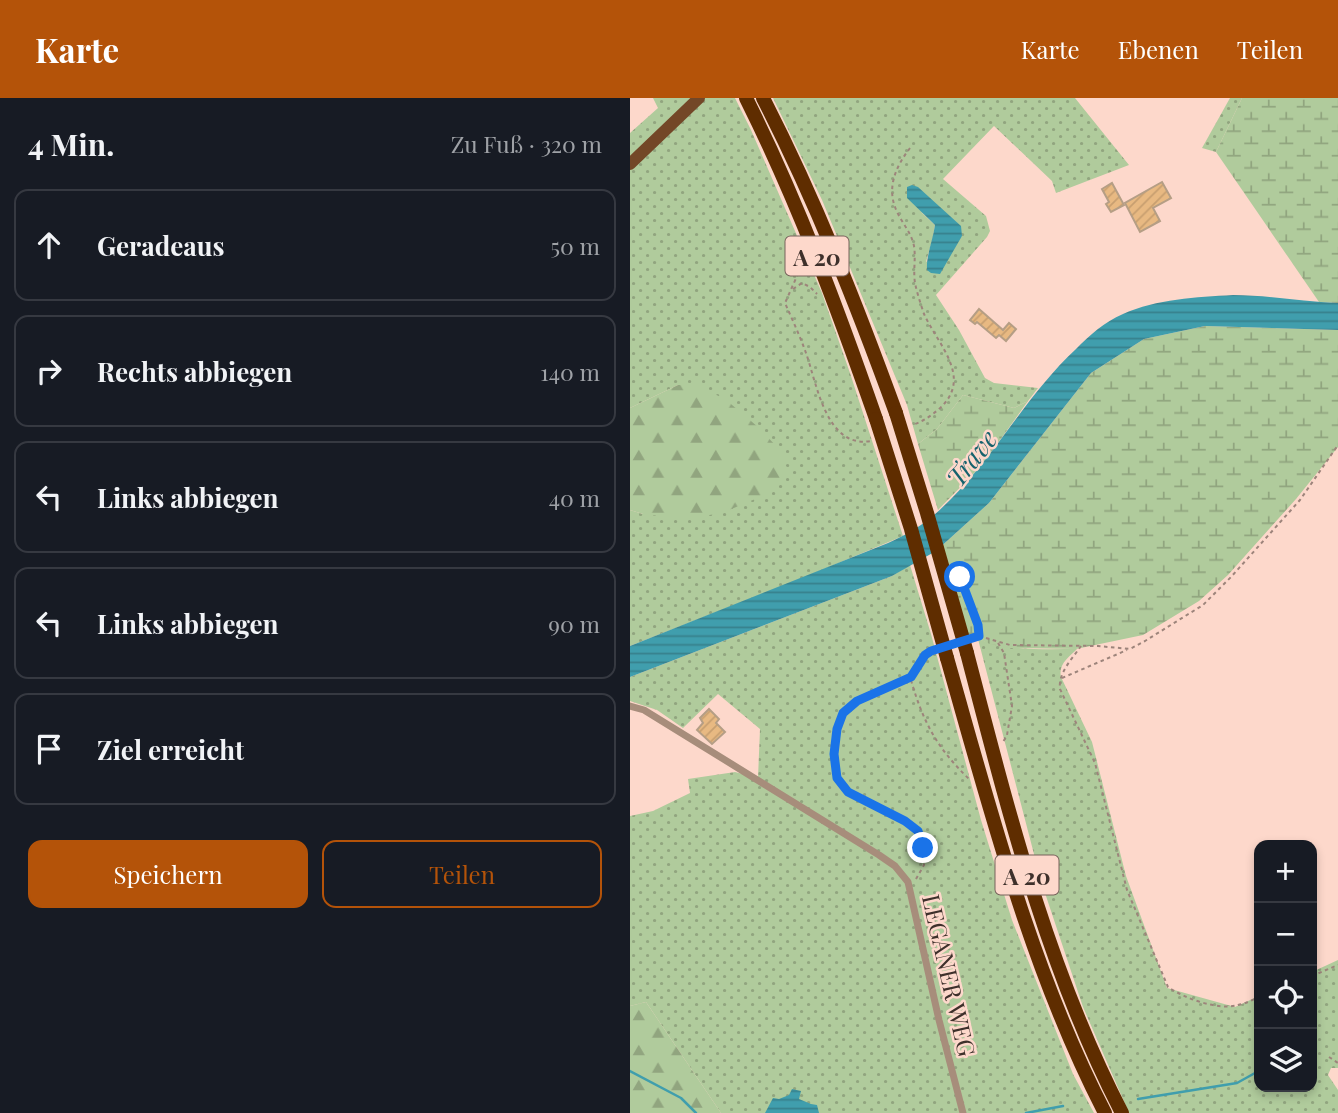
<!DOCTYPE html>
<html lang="de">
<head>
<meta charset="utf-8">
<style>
	body { margin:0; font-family:"Playfair Display",serif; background:#20242c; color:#f1f3f6 }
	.controls { position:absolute; right:21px; bottom:21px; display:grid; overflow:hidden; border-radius:14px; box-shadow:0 4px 10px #0003 }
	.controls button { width:63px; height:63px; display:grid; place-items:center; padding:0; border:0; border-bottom:2px solid #363941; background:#171b24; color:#f1f3f6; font:35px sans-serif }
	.stop { position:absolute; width:21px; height:21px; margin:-16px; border:5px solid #1a73e8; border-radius:50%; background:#fff }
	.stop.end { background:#1a73e8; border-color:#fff; box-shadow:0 2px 7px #0008 }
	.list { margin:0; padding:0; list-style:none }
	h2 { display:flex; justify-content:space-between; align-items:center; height:91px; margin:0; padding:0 28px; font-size:30px }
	h2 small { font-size:23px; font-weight:400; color:#9ea1a6 }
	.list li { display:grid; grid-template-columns:46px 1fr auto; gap:21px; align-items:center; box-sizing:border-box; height:112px; margin:0 14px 14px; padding:0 14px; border:2px solid #363941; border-radius:14px }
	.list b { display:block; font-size:26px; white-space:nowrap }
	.list em { font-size:23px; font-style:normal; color:#9ea1a6 }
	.actions { display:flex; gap:14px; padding:21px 28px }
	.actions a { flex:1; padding:16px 0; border:2px solid #b45309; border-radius:14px; text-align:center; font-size:24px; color:#b45309 }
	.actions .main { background:#b45309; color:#fff }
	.icon { flex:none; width:38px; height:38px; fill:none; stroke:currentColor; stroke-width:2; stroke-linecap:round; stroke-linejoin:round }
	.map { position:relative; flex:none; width:708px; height:1015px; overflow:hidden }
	header { display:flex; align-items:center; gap:42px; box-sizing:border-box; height:98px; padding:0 35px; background:#b45309; color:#fff }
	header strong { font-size:33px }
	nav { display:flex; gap:38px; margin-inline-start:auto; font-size:24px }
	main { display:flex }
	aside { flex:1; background:#171b24 }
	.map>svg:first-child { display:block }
	.grass { fill:url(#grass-dots); fill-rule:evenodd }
	.forest { fill:url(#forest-firs) }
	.wetland { fill:url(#wetland-marsh) }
	.water { fill:url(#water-rules) }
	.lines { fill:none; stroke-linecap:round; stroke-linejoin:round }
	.stream { stroke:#409ead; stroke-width:2.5 }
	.building { fill:url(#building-hatch); stroke:#b59e85; stroke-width:2 }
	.path { stroke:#9d847b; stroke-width:2; stroke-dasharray:3.5 3.5; stroke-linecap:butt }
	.service { stroke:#a78d7b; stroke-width:3.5 }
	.minor { stroke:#a78d7b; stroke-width:7 }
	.primary { stroke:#734727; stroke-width:12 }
	.motorway { stroke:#5f2d00; stroke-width:14 }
	.motorway-bridge { stroke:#5f2d00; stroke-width:14 }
	.route { stroke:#1a73e8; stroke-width:9 }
	.labels { text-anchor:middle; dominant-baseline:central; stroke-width:5; stroke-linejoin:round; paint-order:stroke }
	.shield { fill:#fdd8cb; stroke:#77625b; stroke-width:2 }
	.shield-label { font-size:23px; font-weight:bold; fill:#3e302b }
	.street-label { font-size:24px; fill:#3e302b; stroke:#fdd8cb }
	.water-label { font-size:26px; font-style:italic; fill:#16626d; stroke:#fdd8cb }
</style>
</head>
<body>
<header>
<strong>Karte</strong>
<nav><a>Karte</a><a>Ebenen</a><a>Teilen</a></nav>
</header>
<main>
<aside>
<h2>4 Min.<small>Zu Fuß · 320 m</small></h2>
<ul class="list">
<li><svg class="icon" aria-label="ahead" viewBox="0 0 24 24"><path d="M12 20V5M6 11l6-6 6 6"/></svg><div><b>Geradeaus</b></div><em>50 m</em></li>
<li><svg class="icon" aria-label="right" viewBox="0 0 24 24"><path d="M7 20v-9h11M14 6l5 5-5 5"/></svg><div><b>Rechts abbiegen</b></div><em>140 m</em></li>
<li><svg class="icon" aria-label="left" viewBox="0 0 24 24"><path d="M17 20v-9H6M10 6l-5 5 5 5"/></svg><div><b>Links abbiegen</b></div><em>40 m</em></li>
<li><svg class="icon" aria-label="left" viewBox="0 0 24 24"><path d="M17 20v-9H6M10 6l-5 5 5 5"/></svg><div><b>Links abbiegen</b></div><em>90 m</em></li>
<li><svg class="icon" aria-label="arrive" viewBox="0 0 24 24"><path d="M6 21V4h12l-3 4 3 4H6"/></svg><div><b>Ziel erreicht</b></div></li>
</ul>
<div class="actions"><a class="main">Speichern</a><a>Teilen</a></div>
</aside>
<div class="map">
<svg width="708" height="1015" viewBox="0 0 708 1015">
	<defs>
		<pattern id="grass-dots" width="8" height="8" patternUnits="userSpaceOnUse" patternTransform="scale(1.75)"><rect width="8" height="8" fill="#b0cb9c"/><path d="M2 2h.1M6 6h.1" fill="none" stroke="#91a57f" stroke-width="1.8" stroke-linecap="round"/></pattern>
		<pattern id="forest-firs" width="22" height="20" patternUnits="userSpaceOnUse" patternTransform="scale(1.75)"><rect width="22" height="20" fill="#b0cb9c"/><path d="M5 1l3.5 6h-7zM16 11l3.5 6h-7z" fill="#91a57f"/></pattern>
		<pattern id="wetland-marsh" width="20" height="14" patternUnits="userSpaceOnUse" patternTransform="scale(1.75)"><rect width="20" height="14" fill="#b0cb9c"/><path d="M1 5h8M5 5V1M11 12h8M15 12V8" fill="none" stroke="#91a57f"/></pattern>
		<pattern id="water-rules" width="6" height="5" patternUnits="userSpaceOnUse" patternTransform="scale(1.75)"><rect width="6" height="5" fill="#409ead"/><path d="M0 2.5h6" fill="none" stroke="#37818d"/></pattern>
		<pattern id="building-hatch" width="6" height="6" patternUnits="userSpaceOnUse" patternTransform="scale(1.75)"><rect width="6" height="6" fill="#e8b982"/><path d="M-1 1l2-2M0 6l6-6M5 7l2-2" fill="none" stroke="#c89f70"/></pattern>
	</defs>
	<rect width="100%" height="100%" fill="#fdd8cb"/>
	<g class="grass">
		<path d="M23,0H105L121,32L192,195L220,275L273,438L175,479L0,548V412L13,416L48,287L0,310V35L28,10Z"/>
		<path d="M143,0H445L499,67L426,95L422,83L364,28L313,81L356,118L360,133L357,139L306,197L329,232L355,280L364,285L408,290L398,303L384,310L333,297L307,331L288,346L277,307L192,102ZM291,114L332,138L296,164L303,139L305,127Z"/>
		<path d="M600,0H612L586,54L572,50Z"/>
		<path d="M280,467L301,536L351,722L382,822L443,976L464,1015H91L16,904L0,908V718L23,713L60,695L58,681L105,674L128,680L130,631L88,596L53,630L27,612L0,603V579L262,478Z"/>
		<path d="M348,541C378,553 414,551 447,551C439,559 428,566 431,579L462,644L496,778L537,890L605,909L629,898V989H682V874L708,862V970H701L698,977L708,992V1015H499L453,909L411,783Z"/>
	</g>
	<g class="forest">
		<path d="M48,287H65L95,301L128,329L149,351L159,375L144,393L92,415L54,421L13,416L0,412V310Z"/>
		<path d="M16,904L91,1015H0V908Z"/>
	</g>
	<g class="wetland">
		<path d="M612,0H708V205L689,204L586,54Z"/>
		<path d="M575,228L708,232V349L666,401L598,477L569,503L513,537L446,551L379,550L360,546L348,541L331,544L306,453L359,405L461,275L514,241Z"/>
		<path d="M333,297L384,310L398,303L352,367L308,412L288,346L307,331Z"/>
	</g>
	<g class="water">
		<path d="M282,87L288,89L331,128L332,138L310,176L301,175L297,172C296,157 303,142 305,127L277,100V89Z"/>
		<path d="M603,197C638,197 673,204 708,205V232L575,228L514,241L461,275L359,405L306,453L262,478L0,579V548L258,445C274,438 290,429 304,417C360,369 392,301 446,251C460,237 474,224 493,216C527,201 566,199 603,197Z"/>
		<path d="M162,991L171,993L169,1001L181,1006L187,1007L189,1015H135L143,1000L149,1001L159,997Z"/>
	</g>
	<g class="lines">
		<g class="stream">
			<path d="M0,973L51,1000L66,1015"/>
			<path d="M508,1001L607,985L625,975"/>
			<path d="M396,1015L433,1008"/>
		</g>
	</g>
	<g class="building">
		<path d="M532,84L541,100L523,110L530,123L510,134L495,105Z"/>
		<path d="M482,85L494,107L481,114L476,106L479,104L472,91Z"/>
		<path d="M349,211L373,232L379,225L386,231L376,243L369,237L366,240L347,224L345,226L340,222Z"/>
		<path d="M79,611L89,621L86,625L95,634L82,646L67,632L73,625L70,620Z"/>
	</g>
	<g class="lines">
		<g class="path">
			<path d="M280,50C267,67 257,87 265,109C270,123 281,133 284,148C286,160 283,173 285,185C287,195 291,207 294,216C308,247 344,280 309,311C301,318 292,324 282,327"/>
			<path d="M171,154L167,178L155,205C162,221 170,238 176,255C187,286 196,351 241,343"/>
			<path d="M163,191L172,185L180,189L187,196"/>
			<path d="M356,540L380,547L468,548L500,551L515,543L573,507L601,479L670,402L708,347"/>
			<path d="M368,545L374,555L382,608L377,637L373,644"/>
			<path d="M451,548C442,561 428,575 430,591L465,665L497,792L538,889C554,900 588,913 608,907C615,906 622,902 629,899"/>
			<path d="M432,580L497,552"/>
			<path d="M281,582C293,624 307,650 339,681"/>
			<path d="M286,781L294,767L295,756L288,733L275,723L218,694L207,680L204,656L207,631L213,615L227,603L242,595L281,579L295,557L304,552"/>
			<path d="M682,878L708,867"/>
			<path d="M699,959L708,965"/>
		</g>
		<path class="service" d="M330,479L348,527L349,538"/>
		<path class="minor" d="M0,608L14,612L249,757L265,768L278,784L309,922L333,1015"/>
		<path class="primary" d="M0,66L69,0"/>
		<g class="motorway">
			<path d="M116,0C168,104 208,212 246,321"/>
			<path d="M133,0C185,101 227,208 266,315"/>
			<path d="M337,555C378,712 417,870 492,1015"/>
			<path d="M317,560C361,714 401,872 475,1015"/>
		</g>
		<g class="motorway-bridge">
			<path d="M266,315L297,415L337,555"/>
			<path d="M246,321L281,431L317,560"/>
		</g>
	</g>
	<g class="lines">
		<path class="route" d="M293,750L288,733L275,723L218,694L207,680L204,656L207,631L213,615L227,603L281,579L295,557L301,553L349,538L348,527L330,479"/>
	</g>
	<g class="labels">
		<g class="shield">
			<rect x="155.5" y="138.5" width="63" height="39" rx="5"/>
			<rect x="365.5" y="757.5" width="63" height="39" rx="5"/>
		</g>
		<g class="shield-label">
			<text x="187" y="158">A 20</text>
			<text x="397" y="777">A 20</text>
		</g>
		<g class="street-label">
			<text transform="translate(320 877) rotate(77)">LEGANER WEG</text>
		</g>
		<g class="water-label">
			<text transform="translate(341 360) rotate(-52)">Trave</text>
		</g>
	</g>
</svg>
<div class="controls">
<button>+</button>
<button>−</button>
<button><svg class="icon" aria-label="locate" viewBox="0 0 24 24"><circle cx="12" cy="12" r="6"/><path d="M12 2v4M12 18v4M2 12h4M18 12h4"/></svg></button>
<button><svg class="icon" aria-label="layers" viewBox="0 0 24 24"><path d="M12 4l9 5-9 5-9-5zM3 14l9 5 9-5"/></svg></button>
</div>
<div class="stop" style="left:330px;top:479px"></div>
<div class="stop end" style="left:293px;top:750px"></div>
</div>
</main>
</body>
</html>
